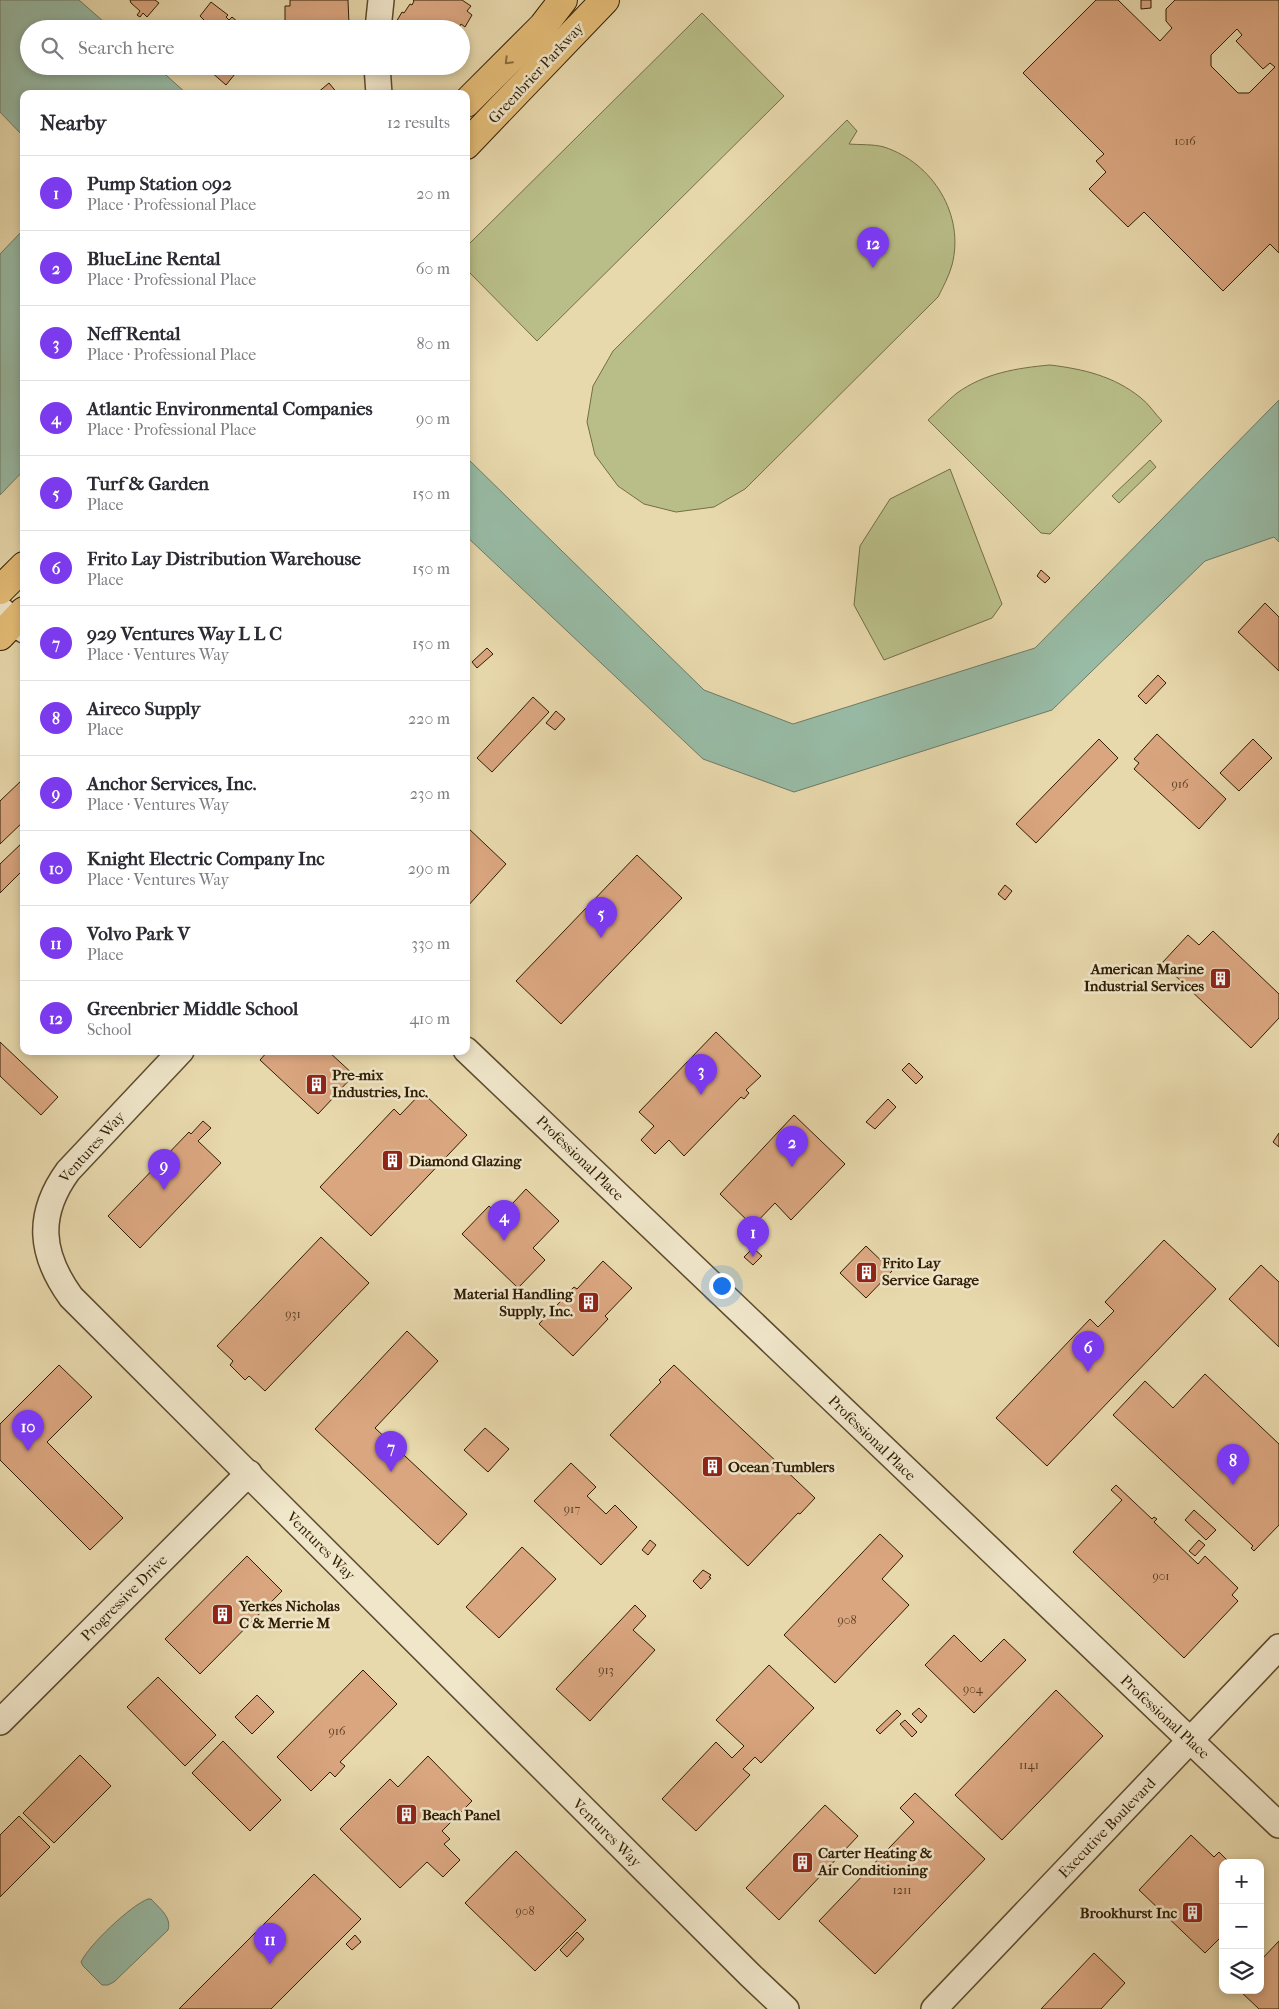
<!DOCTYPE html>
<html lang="en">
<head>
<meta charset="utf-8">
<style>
	body { margin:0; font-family:"IM FELL French Canon",serif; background:#f7f7f7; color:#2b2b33 }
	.controls { position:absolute; right:15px; bottom:15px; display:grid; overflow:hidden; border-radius:10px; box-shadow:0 2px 8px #0003 }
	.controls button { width:45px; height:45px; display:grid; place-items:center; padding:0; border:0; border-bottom:1px solid #e1e1e2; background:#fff; color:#2b2b33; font:25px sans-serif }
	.you { position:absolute; left:721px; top:1285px; width:18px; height:18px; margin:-12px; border:4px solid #fff; border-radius:50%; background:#1a73e8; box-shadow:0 0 0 8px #1a73e833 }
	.badge { display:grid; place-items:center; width:32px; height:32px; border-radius:50%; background:#7c3aed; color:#fff; font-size:16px; font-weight:700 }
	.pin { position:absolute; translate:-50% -41px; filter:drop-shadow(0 1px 2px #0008) }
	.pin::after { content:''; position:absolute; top:26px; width:18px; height:15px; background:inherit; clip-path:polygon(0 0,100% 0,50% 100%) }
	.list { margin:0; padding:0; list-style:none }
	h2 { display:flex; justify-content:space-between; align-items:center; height:65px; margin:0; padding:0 20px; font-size:21px }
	h2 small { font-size:16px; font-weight:400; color:#7c7c81 }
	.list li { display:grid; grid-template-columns:32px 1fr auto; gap:15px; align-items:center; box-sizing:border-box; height:75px; padding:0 20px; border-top:1px solid #e1e1e2 }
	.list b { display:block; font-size:19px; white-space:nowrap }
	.list p { margin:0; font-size:16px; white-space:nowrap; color:#7c7c81 }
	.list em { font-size:16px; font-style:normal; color:#7c7c81 }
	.icon { flex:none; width:28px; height:28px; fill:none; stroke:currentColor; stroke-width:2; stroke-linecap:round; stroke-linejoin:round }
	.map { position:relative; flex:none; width:1279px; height:2009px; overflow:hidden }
	.search { position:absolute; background:#fff; box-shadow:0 2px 8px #0003; left:20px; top:20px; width:450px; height:55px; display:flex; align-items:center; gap:12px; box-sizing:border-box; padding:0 18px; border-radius:28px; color:#7c7c81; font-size:19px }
	.panel { position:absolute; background:#fff; box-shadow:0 2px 8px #0003; left:20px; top:90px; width:450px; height:965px; border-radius:10px }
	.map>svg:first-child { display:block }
	.green { fill:#b9be88; stroke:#746d45 }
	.water { fill:#98bba6; stroke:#6e7b64 }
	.building { fill:#daa680; stroke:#2f1c02; fill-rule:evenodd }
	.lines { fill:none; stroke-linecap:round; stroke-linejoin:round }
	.minor-casing { stroke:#5d4b2d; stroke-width:28 }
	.major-casing { stroke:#2f1c02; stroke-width:30 }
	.minor { stroke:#f0e6ca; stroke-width:25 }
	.major { stroke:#e4bc76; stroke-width:28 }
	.oneway { stroke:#8a6c3c }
	.labels { text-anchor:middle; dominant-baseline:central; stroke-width:5; stroke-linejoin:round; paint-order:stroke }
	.number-label { font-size:12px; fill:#5a3e22 }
	.street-label { font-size:15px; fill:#2f1c02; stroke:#f0e6ca }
	.poi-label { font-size:15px; font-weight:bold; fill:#2f1c02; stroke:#f0e6ca; text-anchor:start }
</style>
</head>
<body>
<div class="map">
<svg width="1279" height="2009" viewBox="0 0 1279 2009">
	<rect width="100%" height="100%" fill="#e8d9ad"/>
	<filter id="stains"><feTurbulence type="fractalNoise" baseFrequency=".004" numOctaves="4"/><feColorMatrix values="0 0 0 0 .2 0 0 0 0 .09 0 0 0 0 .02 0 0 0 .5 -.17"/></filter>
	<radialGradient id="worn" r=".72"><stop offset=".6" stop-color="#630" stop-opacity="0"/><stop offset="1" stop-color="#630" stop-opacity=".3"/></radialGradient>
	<g class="green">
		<path d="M702,13L784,96L537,341L466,269V247Z"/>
		<path d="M847,120L857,131L849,144C860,145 873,144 884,147C933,163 965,215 952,265C949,276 943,287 938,297L745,489L714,507L676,512L644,504L618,486L595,455L587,422L593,386L613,351Z"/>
		<path d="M1050,365C1083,369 1114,376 1141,398C1149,404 1155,414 1162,421L1050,534L1041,533L928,420C938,411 947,401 957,393C985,373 1017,368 1050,365Z"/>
		<path d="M1150,460L1156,467L1119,503L1112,496Z"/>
		<path d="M950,469L1002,604L992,618L884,660L854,605L860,546L890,499Z"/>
	</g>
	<g class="water">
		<path d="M0,0H79L112,29H29V66H156L187,94H24V137L0,112Z"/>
		<path d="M24,229V470L0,495V254Z"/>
		<path d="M1279,400V542L1274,537L1205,561L1052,710L794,792L703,759L466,536V457L704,690L793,724L1035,648Z"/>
		<path d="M148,1899H151C159,1908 172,1917 168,1930L114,1982L108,1985H102L83,1966L81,1962C88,1946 131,1905 148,1899Z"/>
	</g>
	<g class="building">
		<path d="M130,0H155L159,3L147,17L143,13L140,17L137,15L140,11L131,3Z"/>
		<path d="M290,0H348L349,24L317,26L310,25V21H307V29H293V24H285V6H290Z"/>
		<path d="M413,0H462L471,6L467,11L472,15L465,27L461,24L458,29H392L402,12L404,13L410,4L412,5L414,1Z"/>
		<path d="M1096,0H1118L1160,41L1172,28L1166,21V9L1175,0H1279V253L1270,244L1223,291L1144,212L1128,227L1089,189L1106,172L1096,161L1104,154L1023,73ZM1237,29L1242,35L1236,41L1263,69L1270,63L1275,67L1249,93H1238L1211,66V55Z"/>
		<path d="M1141,0H1151V8L1141,9Z"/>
		<path d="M211,2L228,15L226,17L229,20L232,17L238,22L235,25L239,29H197L204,20L200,16Z"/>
		<path d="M208,66H236L239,69L226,85L210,71Z"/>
		<path d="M329,83L338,94H316Z"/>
		<path d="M1041,570L1050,578L1045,583L1037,576Z"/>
		<path d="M1265,603L1279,617V671L1238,632Z"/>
		<path d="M487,648L493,654L477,668L472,662Z"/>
		<path d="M1158,675L1166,683L1146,704L1138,696Z"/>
		<path d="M533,697L549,712L492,772L477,758Z"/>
		<path d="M556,711L565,719L555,730L546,723Z"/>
		<path d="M1157,734L1226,799L1199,829L1134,769L1139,763L1134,759Z"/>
		<path d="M1099,739L1118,758L1036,843L1016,824Z"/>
		<path d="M1253,739L1272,758L1239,791L1220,773Z"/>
		<path d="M24,778V821L0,844V801Z"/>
		<path d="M467,827L506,864L466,908V828Z"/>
		<path d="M24,841V869L0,893V864Z"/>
		<path d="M637,855L682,898L561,1024L516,981Z"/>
		<path d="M1005,885L1012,891L1005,900L998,894Z"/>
		<path d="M1213,931L1279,994V1018L1251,1048L1162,963L1188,935L1199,945Z"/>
		<path d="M716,1032L761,1076L746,1090L749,1093L744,1099L741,1097L684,1156L669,1140L655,1154L641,1140L654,1126L639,1112Z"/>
		<path d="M0,1042L58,1097L41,1115L0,1076Z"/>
		<path d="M268,1051H328L354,1075L338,1092L340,1094L336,1099L334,1097L318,1114L260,1060Z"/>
		<path d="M909,1063L923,1077L916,1084L902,1070Z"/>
		<path d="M422,1092L467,1135L371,1236L320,1187L394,1109L400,1115Z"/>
		<path d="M888,1099L896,1107L875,1129L866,1122Z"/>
		<path d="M794,1115L845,1164L791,1220L775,1203L753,1226L720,1194Z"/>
		<path d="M203,1121L211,1128L198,1141L221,1163L140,1248L108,1216L189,1132L191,1134Z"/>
		<path d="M1279,1133V1147L1273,1142Z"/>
		<path d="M526,1189L559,1221L533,1248L545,1260L518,1288L462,1234L489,1206L500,1217Z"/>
		<path d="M321,1237L369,1283L265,1391L249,1376L245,1380L230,1365L233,1361L217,1346Z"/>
		<path d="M1164,1240L1216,1289L1047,1466L996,1418L1090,1319L1098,1327L1114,1311L1105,1302Z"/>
		<path d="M866,1246L892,1271L866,1298L840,1273Z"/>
		<path d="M753,1248L762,1256L753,1265L744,1257Z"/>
		<path d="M603,1261L632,1288L605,1316L608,1319L573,1356L539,1324L574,1287L577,1289Z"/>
		<path d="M1261,1265L1279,1282V1347L1229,1299Z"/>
		<path d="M407,1331L438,1361L375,1428L467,1514L438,1545L315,1429Z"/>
		<path d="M59,1365L92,1397L47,1442L123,1518L90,1550L0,1460V1424Z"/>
		<path d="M674,1365L815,1498L800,1514L798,1513L748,1566L610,1435L661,1382L659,1380Z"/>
		<path d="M1205,1374L1279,1444V1525L1254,1551L1251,1548L1253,1546L1113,1415L1145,1381L1173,1408Z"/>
		<path d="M485,1428L509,1449L488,1472L464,1450Z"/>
		<path d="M571,1463L596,1487L587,1496L606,1514L615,1505L637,1527L601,1565L534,1501Z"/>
		<path d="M1116,1485L1152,1519L1154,1517L1157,1519L1154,1522L1198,1564L1205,1556L1238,1588L1232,1595L1238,1601L1184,1658L1073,1552L1122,1500L1111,1490Z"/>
		<path d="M1194,1510L1216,1530L1206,1540L1185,1520Z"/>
		<path d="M880,1534L903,1556L882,1579L909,1605L835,1683L784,1635Z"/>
		<path d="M650,1540L656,1545L648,1555L642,1550Z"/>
		<path d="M1199,1540L1205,1545L1195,1556L1189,1551Z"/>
		<path d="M522,1547L556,1579L499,1638L466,1607Z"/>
		<path d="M247,1556L282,1591L200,1674L165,1639Z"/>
		<path d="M703,1570L711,1575L709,1577L711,1578L701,1589L693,1581Z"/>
		<path d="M635,1605L646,1616L633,1630L655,1650L590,1721L556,1689Z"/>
		<path d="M954,1635L981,1662L1004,1639L1026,1660L974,1713L925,1665Z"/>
		<path d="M769,1665L814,1708L761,1763L755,1757L743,1769L750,1775L696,1831L662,1799L716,1742L732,1758L744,1746L716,1720Z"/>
		<path d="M363,1670L397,1704L340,1762L345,1766L335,1777L330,1772L311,1791L277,1757Z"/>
		<path d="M158,1677L216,1735L185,1766L127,1707Z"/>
		<path d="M1056,1690L1103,1736L1002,1840L955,1795Z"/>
		<path d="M257,1695L274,1712L252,1734L235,1717Z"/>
		<path d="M919,1708L927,1716L921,1723L912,1714Z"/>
		<path d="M897,1710L901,1714L880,1734L876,1730Z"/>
		<path d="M905,1720L917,1732L912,1737L900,1724Z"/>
		<path d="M223,1741L281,1800L250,1831L192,1773Z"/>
		<path d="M80,1755L111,1786L54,1843L23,1813Z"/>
		<path d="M428,1756L472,1801L442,1831L450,1839L444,1844L460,1860L443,1877L427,1862L400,1888L340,1829L390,1779L398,1787Z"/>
		<path d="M915,1793L985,1859L875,1974L819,1921L914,1822L900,1808Z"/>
		<path d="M825,1805L858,1836L779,1920L746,1888Z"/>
		<path d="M19,1816L50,1847L0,1897V1835Z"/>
		<path d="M1191,1835L1214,1857L1219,1852L1230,1863H1223V1935L1205,1953L1139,1890Z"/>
		<path d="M516,1851L586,1920L535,1971L465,1903Z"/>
		<path d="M314,1874L361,1919L271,2009H179Z"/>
		<path d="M577,1932L584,1939L567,1957L560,1950Z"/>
		<path d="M355,1935L361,1942L352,1950L346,1944Z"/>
		<path d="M1279,1941V2009H1259L1239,1990H1260V1961Z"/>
		<path d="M1094,1953L1125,1983L1101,2009H1041Z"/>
	</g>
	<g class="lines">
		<defs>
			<g id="minor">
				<path d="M378,29L381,0"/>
				<path d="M377,66L379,94"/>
				<path d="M0,609L24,630"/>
				<path d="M466,1050L1279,1825"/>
				<path d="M181,1051L68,1171C36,1215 40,1254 71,1297L750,1975L786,2009"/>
				<path d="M0,1722L249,1473"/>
				<path d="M934,2009L1279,1647"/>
			</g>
			<g id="major">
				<path d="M466,103L543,26L563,0"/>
				<path d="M466,145L605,0"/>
				<path d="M0,590L24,566"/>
				<path d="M0,636L24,611"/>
			</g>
		</defs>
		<use href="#minor" class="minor-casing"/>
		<use href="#major" class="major-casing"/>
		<use href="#minor" class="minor"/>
		<use href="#major" class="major"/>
	</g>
	<defs><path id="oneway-chevron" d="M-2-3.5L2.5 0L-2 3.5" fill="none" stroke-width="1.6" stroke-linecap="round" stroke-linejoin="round" transform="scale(1.25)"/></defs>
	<use class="oneway" href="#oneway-chevron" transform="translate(508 61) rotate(135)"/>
	<defs>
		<symbol id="building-square" viewBox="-11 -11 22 22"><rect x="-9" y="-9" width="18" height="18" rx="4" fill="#8f2418" stroke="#f0e6ca"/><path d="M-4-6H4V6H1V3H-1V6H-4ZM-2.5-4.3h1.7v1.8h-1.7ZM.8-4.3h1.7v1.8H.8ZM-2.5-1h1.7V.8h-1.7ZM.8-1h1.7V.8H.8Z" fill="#fff"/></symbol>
	</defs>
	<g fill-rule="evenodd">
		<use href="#building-square" x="1208" y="966" width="25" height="25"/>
		<use href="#building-square" x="304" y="1072" width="25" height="25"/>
		<use href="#building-square" x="380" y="1148" width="25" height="25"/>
		<use href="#building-square" x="854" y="1260" width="25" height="25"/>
		<use href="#building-square" x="576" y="1290" width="25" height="25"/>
		<use href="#building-square" x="700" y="1454" width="25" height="25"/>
		<use href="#building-square" x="210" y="1602" width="25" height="25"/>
		<use href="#building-square" x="394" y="1802" width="25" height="25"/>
		<use href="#building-square" x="790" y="1850" width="25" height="25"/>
		<use href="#building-square" x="1180" y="1900" width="25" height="25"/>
	</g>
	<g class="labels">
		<g class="number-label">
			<text x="1185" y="141">1016</text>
			<text x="1180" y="784">916</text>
			<text x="293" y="1314">931</text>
			<text x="572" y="1509">917</text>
			<text x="1161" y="1576">901</text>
			<text x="847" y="1620">908</text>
			<text x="606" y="1670">913</text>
			<text x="973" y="1689">904</text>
			<text x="337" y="1731">916</text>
			<text x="1029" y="1765">1141</text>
			<text x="902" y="1890">1211</text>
			<text x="525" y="1911">908</text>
		</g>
		<g class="street-label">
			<text transform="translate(536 73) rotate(-47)">Greenbrier Parkway</text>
			<text transform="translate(92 1147) rotate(-48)">Ventures Way</text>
			<text transform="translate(580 1158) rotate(44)">Professional Place</text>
			<text transform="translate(872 1438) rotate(44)">Professional Place</text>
			<text transform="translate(321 1546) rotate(45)">Ventures Way</text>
			<text transform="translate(124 1598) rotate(-45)">Progressive Drive</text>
			<text transform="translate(1165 1717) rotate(43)">Professional Place</text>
			<text transform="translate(1107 1828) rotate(-46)">Executive Boulevard</text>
			<text transform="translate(607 1833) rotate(45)">Ventures Way</text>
		</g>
		<g class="poi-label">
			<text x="1204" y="969" text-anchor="end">American Marine<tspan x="1204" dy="17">Industrial Services</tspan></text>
			<text x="332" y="1075">Pre-mix<tspan x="332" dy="17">Industries, Inc.</tspan></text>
			<text x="409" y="1161">Diamond Glazing</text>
			<text x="882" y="1263">Frito Lay<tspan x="882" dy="17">Service Garage</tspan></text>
			<text x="573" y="1294" text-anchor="end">Material Handling<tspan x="573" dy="17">Supply, Inc.</tspan></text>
			<text x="728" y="1467">Ocean Tumblers</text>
			<text x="239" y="1606">Yerkes Nicholas<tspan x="239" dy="17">C &amp; Merrie M</tspan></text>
			<text x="422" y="1815">Beach Panel</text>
			<text x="818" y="1853">Carter Heating &amp;<tspan x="818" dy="17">Air Conditioning</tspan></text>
			<text x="1177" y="1913" text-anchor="end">Brookhurst Inc</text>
		</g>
	</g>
	<rect width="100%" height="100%" filter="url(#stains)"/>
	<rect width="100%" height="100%" fill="url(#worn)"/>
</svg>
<div class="controls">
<button>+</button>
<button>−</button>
<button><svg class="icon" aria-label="layers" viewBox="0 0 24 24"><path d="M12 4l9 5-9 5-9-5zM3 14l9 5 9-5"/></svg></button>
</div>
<div class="you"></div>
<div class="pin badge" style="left:753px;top:1257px">1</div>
<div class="pin badge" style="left:792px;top:1167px">2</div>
<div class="pin badge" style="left:701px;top:1095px">3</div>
<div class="pin badge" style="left:504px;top:1241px">4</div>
<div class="pin badge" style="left:601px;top:938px">5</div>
<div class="pin badge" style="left:1088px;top:1372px">6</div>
<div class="pin badge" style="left:391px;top:1472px">7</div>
<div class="pin badge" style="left:1233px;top:1485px">8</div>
<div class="pin badge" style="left:164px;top:1190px">9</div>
<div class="pin badge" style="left:28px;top:1451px">10</div>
<div class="pin badge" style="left:270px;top:1964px">11</div>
<div class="pin badge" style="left:873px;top:268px">12</div>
<div class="search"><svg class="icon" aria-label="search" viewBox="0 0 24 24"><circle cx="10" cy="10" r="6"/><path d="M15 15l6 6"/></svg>Search here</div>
<section class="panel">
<h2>Nearby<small>12 results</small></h2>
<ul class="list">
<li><span class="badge">1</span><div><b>Pump Station 092</b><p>Place · Professional Place</p></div><em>20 m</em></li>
<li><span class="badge">2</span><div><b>BlueLine Rental</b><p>Place · Professional Place</p></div><em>60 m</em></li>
<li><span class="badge">3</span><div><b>Neff Rental</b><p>Place · Professional Place</p></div><em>80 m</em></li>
<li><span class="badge">4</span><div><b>Atlantic Environmental Companies</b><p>Place · Professional Place</p></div><em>90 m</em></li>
<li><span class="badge">5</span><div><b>Turf &amp; Garden</b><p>Place</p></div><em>150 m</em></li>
<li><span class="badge">6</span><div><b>Frito Lay Distribution Warehouse</b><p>Place</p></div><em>150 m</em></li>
<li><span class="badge">7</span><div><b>929 Ventures Way L L C</b><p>Place · Ventures Way</p></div><em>150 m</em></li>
<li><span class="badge">8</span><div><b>Aireco Supply</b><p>Place</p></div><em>220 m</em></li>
<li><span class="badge">9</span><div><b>Anchor Services, Inc.</b><p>Place · Ventures Way</p></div><em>230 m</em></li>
<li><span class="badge">10</span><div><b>Knight Electric Company Inc</b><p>Place · Ventures Way</p></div><em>290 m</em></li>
<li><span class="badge">11</span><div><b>Volvo Park V</b><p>Place</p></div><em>330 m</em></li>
<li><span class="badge">12</span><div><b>Greenbrier Middle School</b><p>School</p></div><em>410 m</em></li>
</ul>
</section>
</div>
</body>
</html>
